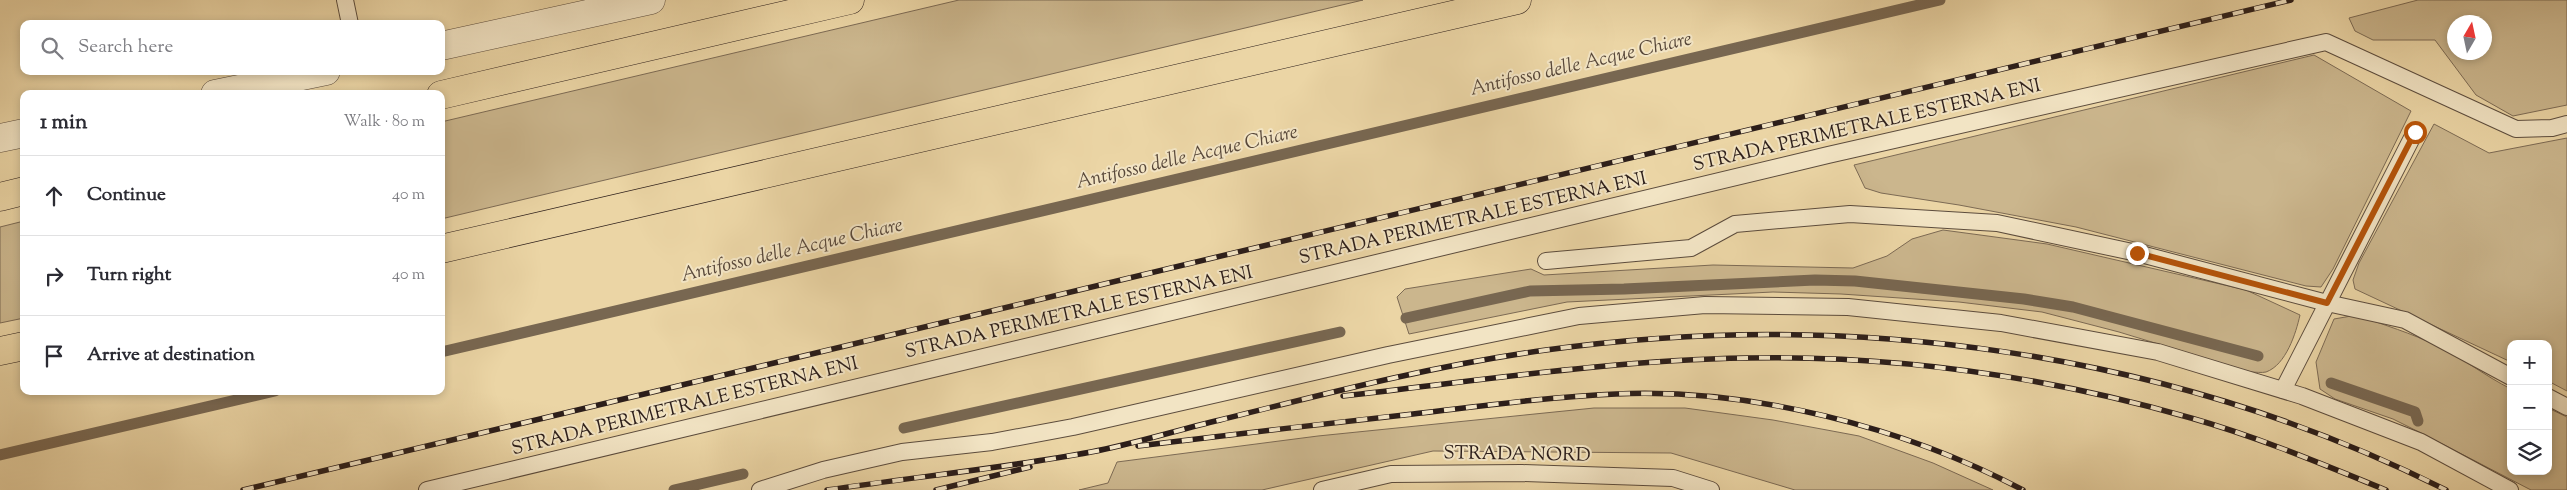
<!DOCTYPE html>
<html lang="en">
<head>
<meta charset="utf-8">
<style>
	body { margin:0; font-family:"Sorts Mill Goudy",serif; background:#f2f2f3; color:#2b2b33 }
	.controls { position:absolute; right:15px; bottom:15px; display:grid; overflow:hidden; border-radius:10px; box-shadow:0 2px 8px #0003 }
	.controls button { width:45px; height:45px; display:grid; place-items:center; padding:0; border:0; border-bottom:1px solid #e1e1e2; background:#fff; color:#2b2b33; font:25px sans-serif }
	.compass { position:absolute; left:2447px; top:15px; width:45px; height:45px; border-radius:50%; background:#fff; box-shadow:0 2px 8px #0003; rotate:9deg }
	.stop { position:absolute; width:15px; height:15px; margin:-11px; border:4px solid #b45309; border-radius:50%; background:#fff }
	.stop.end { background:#b45309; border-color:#fff; box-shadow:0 1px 5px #0008 }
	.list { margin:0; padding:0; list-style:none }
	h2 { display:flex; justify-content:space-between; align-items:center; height:65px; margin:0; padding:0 20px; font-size:21px }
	h2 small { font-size:16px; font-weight:400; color:#7c7c81 }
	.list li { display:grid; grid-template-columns:32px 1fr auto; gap:15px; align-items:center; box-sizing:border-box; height:80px; padding:0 20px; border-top:1px solid #e1e1e2 }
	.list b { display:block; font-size:19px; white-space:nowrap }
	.list em { font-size:16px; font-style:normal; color:#7c7c81 }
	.icon { flex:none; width:28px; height:28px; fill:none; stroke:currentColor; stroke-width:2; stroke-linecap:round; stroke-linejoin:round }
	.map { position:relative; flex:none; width:2567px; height:490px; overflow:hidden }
	.search { position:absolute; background:#fff; box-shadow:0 2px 8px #0003; left:20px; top:20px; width:425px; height:55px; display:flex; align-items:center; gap:12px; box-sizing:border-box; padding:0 18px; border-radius:10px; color:#7c7c81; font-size:19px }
	.panel { position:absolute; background:#fff; box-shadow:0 2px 8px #0003; left:20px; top:90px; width:425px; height:305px; border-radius:10px }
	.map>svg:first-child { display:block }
	.green { fill:#cbb68d; stroke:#7c6a54; fill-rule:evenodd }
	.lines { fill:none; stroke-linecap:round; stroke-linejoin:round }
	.stream { stroke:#786751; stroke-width:11 }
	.service-casing { stroke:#5c4c3d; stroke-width:18 }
	.minor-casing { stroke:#5c4c3d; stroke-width:29 }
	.trunk-casing { stroke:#2c1e1a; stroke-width:29 }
	.service { stroke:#f2e4c4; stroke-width:16 }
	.minor { stroke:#f2e4c4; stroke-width:28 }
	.trunk { stroke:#ebd5a5; stroke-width:28 }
	.rail-casing { stroke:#2c1e1a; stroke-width:5.5 }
	.rail { stroke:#f2e4c4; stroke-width:4; stroke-dasharray:11; stroke-linecap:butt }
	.route { stroke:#b45309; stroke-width:6 }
	.labels { text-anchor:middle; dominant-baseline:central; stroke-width:4; stroke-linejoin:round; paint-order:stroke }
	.street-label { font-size:19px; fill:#2c1e1a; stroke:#f2e4c4 }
	.water-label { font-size:20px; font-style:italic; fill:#58483a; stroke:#f2e4c4 }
</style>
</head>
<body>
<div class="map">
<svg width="2567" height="490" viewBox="0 0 2567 490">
	<rect width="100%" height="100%" fill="#ebd5a5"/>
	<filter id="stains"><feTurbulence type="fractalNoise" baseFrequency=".004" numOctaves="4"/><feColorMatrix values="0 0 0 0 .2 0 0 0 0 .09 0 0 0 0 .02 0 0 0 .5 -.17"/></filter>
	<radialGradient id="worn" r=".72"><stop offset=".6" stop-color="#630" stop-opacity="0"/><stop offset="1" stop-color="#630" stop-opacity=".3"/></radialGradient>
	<g class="green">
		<path d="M959,0H1363L441,219V122Z"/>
		<path d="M2418,0H2567V105L2513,116L2476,95L2435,40H2373L2355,31L2349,18ZM2454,22H2484V52H2454Z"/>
		<path d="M2314,55L2411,111L2333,269L2321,287L2306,286L2076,227L1959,205L1881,193L1865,188L1854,165Z"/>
		<path d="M2434,124L2489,153L2567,138V391L2548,381V344H2511V362L2355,289L2353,280L2359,263Z"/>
		<path d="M24,221V318L0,323V227Z"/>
		<path d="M1943,230L2047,244L2246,290L2300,315C2296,333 2286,365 2266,372C2262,373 2255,372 2250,372L2119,332L2042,312L1959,302L1841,294L1773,292L1567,302L1409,334L1397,297L1405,289L1531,269L1544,275L1713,265L1853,268L1887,256L1912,239Z"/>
		<path d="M2357,315C2383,325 2412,333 2437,346C2463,358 2485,376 2511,389V471H2548V408L2567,417V490H2531L2423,434L2393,419L2335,399L2320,389L2316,362L2334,319Z"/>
		<path d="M1594,408H1685L1773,420L1859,436L1933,463L1993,490H1795L1671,453L1433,451L1262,490H1079L1108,483L1117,462L1318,436Z"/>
	</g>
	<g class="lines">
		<g class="stream">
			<path d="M1406,318L1530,291L1624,289L1815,280L1855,281L2024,299L2073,307L2258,356"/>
			<path d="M441,352L1940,0"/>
			<path d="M2331,383L2415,412L2418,421"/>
			<path d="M904,428L1340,332"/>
			<path d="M0,455L275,391"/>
			<path d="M674,490L743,474"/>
		</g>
		<defs>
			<g id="service">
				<path d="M345,0L350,24"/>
				<path d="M1546,261L1691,248L1735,224L1850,214L1997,223L2137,253L2327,303L2405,320L2511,377"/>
				<path d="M2283,390L2415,132"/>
				<path d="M2548,397L2567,407"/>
				<path d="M427,490L1828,155L2326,42L2516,129L2552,128L2567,124"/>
				<path d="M760,490L823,470L902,452L992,442L1073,427L1388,355L1579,316L1705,305L1848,307L2001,323L2158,352L2302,396L2421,442L2510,490"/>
				<path d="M1322,490L1391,474L1522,473L1673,478L1711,490"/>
			</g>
			<g id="minor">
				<path d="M441,46L651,0"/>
				<path d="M215,94L326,71"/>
				<path d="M0,138L24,133"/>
			</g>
			<g id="trunk">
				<path d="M441,95L850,0"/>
				<path d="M0,197L24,191"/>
				<path d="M441,249L1517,0"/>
				<path d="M0,351L24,346"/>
			</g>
		</defs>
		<use href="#service" class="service-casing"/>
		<use href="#minor" class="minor-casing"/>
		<use href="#trunk" class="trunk-casing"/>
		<use href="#service" class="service"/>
		<use href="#minor" class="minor"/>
		<use href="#trunk" class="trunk"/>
		<defs>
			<g id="rail">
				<path d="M1343,396C1477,381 1612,360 1747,358C1896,355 2048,377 2191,418C2258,437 2322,464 2386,490"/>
				<path d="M1138,446C1230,435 1321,424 1413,414C1481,406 1548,397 1616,394C1752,388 1904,427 2023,490"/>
				<path d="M243,490L2291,0"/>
				<path d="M827,490C914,477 1005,468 1091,452C1134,444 1177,430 1220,420C1328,393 1436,365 1546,350C1850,308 2170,351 2446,490"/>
				<path d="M936,490L1030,467"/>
			</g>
		</defs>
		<use href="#rail" class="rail-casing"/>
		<use href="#rail" class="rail"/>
	</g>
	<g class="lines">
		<path class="route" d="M2137,253L2327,303L2415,132"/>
	</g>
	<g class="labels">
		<g class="street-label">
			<text transform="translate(1867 126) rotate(-13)">STRADA PERIMETRALE ESTERNA ENI</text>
			<text transform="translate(1473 219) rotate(-13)">STRADA PERIMETRALE ESTERNA ENI</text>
			<text transform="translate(1079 313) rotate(-13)">STRADA PERIMETRALE ESTERNA ENI</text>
			<text transform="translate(685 407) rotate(-14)">STRADA PERIMETRALE ESTERNA ENI</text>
			<text transform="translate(1517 455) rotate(1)">STRADA NORD</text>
		</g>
		<g class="water-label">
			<text transform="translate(1581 65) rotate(-13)">Antifosso delle Acque Chiare</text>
			<text transform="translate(1187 158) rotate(-13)">Antifosso delle Acque Chiare</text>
			<text transform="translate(792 251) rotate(-13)">Antifosso delle Acque Chiare</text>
		</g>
	</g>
	<rect width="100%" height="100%" filter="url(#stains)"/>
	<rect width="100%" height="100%" fill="url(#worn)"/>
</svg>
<div class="controls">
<button>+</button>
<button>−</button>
<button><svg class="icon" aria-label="layers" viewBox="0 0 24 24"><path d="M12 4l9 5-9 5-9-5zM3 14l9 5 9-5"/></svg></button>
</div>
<svg class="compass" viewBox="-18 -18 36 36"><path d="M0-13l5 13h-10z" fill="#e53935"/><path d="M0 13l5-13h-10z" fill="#7c7c81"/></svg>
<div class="stop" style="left:2415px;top:132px"></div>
<div class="stop end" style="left:2137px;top:253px"></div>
<div class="search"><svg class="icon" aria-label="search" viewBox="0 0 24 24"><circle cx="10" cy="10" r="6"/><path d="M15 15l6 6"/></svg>Search here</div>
<section class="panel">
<h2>1 min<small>Walk · 80 m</small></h2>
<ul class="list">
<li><svg class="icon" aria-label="ahead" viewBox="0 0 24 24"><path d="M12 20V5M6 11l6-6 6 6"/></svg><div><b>Continue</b></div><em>40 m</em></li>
<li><svg class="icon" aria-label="right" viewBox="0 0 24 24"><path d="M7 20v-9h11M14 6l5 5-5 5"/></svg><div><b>Turn right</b></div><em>40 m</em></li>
<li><svg class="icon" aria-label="arrive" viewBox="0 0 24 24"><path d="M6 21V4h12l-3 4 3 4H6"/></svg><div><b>Arrive at destination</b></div></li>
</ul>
</section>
</div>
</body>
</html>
